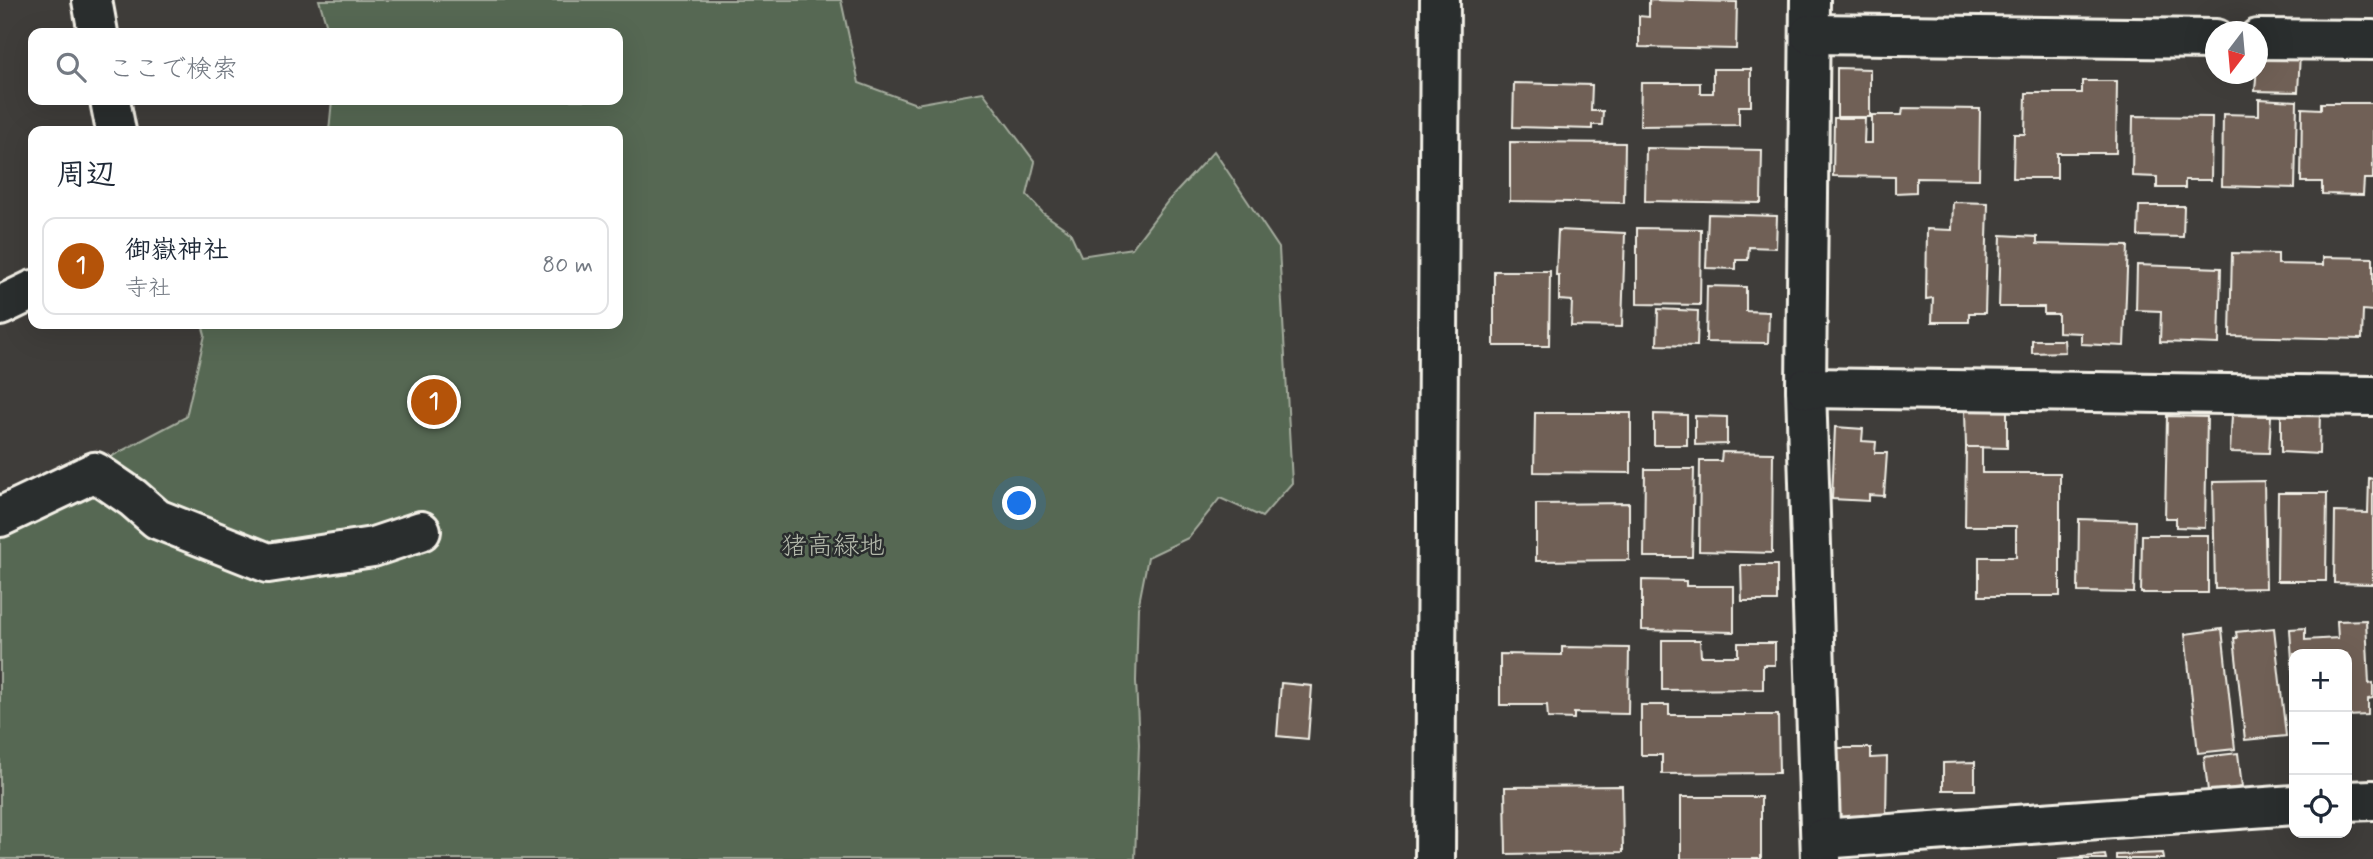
<!DOCTYPE html>
<html lang="ja">
<head>
<meta charset="utf-8">
<style>
	body { margin:0; font-family:Mynerve,"Klee One",sans-serif; background:#f6f6f7; color:#1f2937 }
	.controls { position:absolute; right:21px; bottom:21px; display:grid; overflow:hidden; border-radius:14px; box-shadow:0 7px 28px #0002 }
	.controls button { width:63px; height:63px; display:grid; place-items:center; padding:0; border:0; border-bottom:2px solid #e0e1e3; background:#fff; color:#1f2937; font:35px sans-serif }
	.compass { position:absolute; left:2205px; top:21px; width:63px; height:63px; border-radius:50%; background:#fff; box-shadow:0 7px 28px #0002; rotate:196deg }
	.you { position:absolute; left:1020px; top:504px; width:24px; height:24px; margin:-18px; border:5px solid #fff; border-radius:50%; background:#1a73e8; box-shadow:0 0 0 10px #1a73e833 }
	.badge { display:grid; place-items:center; width:46px; height:46px; border-radius:50%; background:#b45309; color:#fff; font-size:23px; font-weight:700 }
	.pin { position:absolute; translate:-50% -50%; border:4px solid #fff; box-shadow:0 2px 7px #0006 }
	.list { margin:0; padding:0; list-style:none }
	h2 { display:flex; justify-content:space-between; align-items:center; height:91px; margin:0; padding:0 28px; font-size:30px }
	h2 small { font-size:23px; font-weight:400; color:#747a83 }
	.list li { display:grid; grid-template-columns:46px 1fr auto; gap:21px; align-items:center; box-sizing:border-box; height:98px; margin:0 14px 14px; padding:0 14px; border:2px solid #e0e1e3; border-radius:14px }
	.list b { display:block; font-size:26px; white-space:nowrap }
	.list p { margin:0; font-size:23px; white-space:nowrap; color:#747a83 }
	.list em { font-size:23px; font-style:normal; color:#747a83 }
	.icon { flex:none; width:38px; height:38px; fill:none; stroke:currentColor; stroke-width:2; stroke-linecap:round; stroke-linejoin:round }
	.map { position:relative; flex:none; width:2373px; height:859px; overflow:hidden }
	.search { position:absolute; background:#fff; box-shadow:0 7px 28px #0002; left:28px; top:28px; width:595px; height:77px; display:flex; align-items:center; gap:18px; box-sizing:border-box; padding:0 24px; border-radius:14px; color:#747a83; font-size:26px }
	.panel { position:absolute; background:#fff; box-shadow:0 7px 28px #0002; left:28px; top:126px; width:595px; height:203px; border-radius:14px }
	.map>svg:first-child { display:block }
	.green { fill:#566853; stroke:#a5ac9e; stroke-width:2 }
	.building { fill:#706157; stroke:#f4f1e8; stroke-width:2 }
	.lines { fill:none; stroke-linecap:round; stroke-linejoin:round }
	.street-casing { stroke:#f4f1e8; stroke-width:44 }
	.secondary-casing { stroke:#f4f1e8; stroke-width:44 }
	.street { stroke:#2a2d2e; stroke-width:38 }
	.secondary { stroke:#2a2d2e; stroke-width:38 }
	.labels { text-anchor:middle; dominant-baseline:central; stroke-width:5; stroke-linejoin:round; paint-order:stroke }
	.park-label { font-size:26px; fill:#b5baac; stroke:#2a2d2e }
</style>
</head>
<body>
<div class="map">
<svg width="2373" height="859" viewBox="0 0 2373 859">
	<rect width="100%" height="100%" fill="#3f3d3a"/>
	<filter id="ink" filterUnits="userSpaceOnUse"><feTurbulence type="fractalNoise" baseFrequency=".0143" numOctaves="2"/><feDisplacementMap in="SourceGraphic" scale="14" xChannelSelector="R" yChannelSelector="G"/><feConvolveMatrix kernelMatrix="1 2 1 2 8 2 1 2 1" color-interpolation-filters="sRGB"/></filter>
	<g filter="url(#ink)">
		<path class="green" d="M319,0H841L859,83L916,104L983,92L1035,162L1027,195L1043,213L1070,232L1081,256L1132,248L1168,201L1214,151L1279,248L1292,483L1262,517L1220,498L1188,538L1148,557L1138,608L1136,681L1139,744L1135,859H0V515L186,417L205,335L202,324H618V131H329L332,100H618V33H329Z"/>
		<g class="building">
			<path d="M1649,0L1737,2L1736,49L1639,47V16L1649,17Z"/>
			<path d="M2258,52L2300,53L2298,92L2255,91Z"/>
			<path d="M1837,68L1870,69V117H1837Z"/>
			<path d="M1713,69H1751V106H1739V125L1640,126L1641,83H1700V93H1713Z"/>
			<path d="M2082,81H2117L2116,153H2057V178H2013L2014,134H2025L2026,93H2082Z"/>
			<path d="M1514,83L1592,85L1591,111H1603L1602,125H1592V129L1513,127Z"/>
			<path d="M2259,99L2297,101L2295,188L2222,186L2223,114L2259,115Z"/>
			<path d="M2321,103H2373V179H2364L2363,195L2322,194V182H2301L2302,108L2321,109Z"/>
			<path d="M1903,108L1980,109L1979,179L1916,178V192L1895,193V177L1833,176L1834,118H1865L1864,143H1872V115H1902Z"/>
			<path d="M2133,116L2212,117L2211,180H2185V188H2157V177L2132,176Z"/>
			<path d="M1510,142L1625,143L1624,203L1510,201Z"/>
			<path d="M1646,148L1762,150L1761,203L1645,201Z"/>
			<path d="M1953,202L1988,203L1985,313H1969V322H1932L1933,298L1926,299L1927,229L1952,230Z"/>
			<path d="M2139,206H2184L2183,237L2138,236Z"/>
			<path d="M1708,214L1777,216L1776,248L1749,247L1748,260H1736V269L1706,268Z"/>
			<path d="M1637,228L1701,229L1700,305L1637,304Z"/>
			<path d="M1558,230L1625,233L1622,327L1571,326L1572,301L1559,300V275H1556Z"/>
			<path d="M2001,235L2037,237V244L2128,246L2124,346L2081,344V333L2058,332V314H2044V307H1999Z"/>
			<path d="M2232,253L2278,254V264L2323,265V257L2373,258V311L2363,310L2362,339L2230,336Z"/>
			<path d="M2137,265L2221,268L2219,344L2160,342L2161,311L2136,310Z"/>
			<path d="M1494,271H1550L1549,346H1494Z"/>
			<path d="M1707,286L1746,287V311L1769,312L1768,343L1706,342Z"/>
			<path d="M1658,309L1698,311L1697,346L1657,345Z"/>
			<path d="M2032,340H2064L2065,352L2032,353Z"/>
			<path d="M427,388L447,395L440,416L421,410Z"/>
			<path d="M1965,410H2007V448L1966,447Z"/>
			<path d="M2281,410L2320,412L2319,454L2281,452Z"/>
			<path d="M1535,413H1631V473L1534,472Z"/>
			<path d="M1654,414L1687,415V445H1654Z"/>
			<path d="M2232,415L2271,416L2269,453L2230,452Z"/>
			<path d="M1695,416L1727,417V444L1695,445Z"/>
			<path d="M2167,416L2207,417L2205,528L2176,527V518H2165Z"/>
			<path d="M1835,427L1863,429L1862,441L1876,442L1875,453H1887L1884,496L1869,495V501L1832,499Z"/>
			<path d="M1966,447H1982V473H2060V596H1979V557H2016V526H1965Z"/>
			<path d="M1722,452L1773,453L1772,553L1699,551L1700,461H1721Z"/>
			<path d="M1645,469H1694L1692,557H1644Z"/>
			<path d="M2369,478L2373,479V584L2334,583L2335,512L2368,513Z"/>
			<path d="M2264,481L2266,588L2215,589L2213,482Z"/>
			<path d="M2278,493H2327L2326,581H2277Z"/>
			<path d="M1629,503V560L1536,561V504Z"/>
			<path d="M2079,519L2136,521L2134,593L2078,592Z"/>
			<path d="M2142,535H2208V593H2141Z"/>
			<path d="M1741,565H1777V601H1742Z"/>
			<path d="M1642,580L1686,581V586H1734V632L1642,630Z"/>
			<path d="M2366,620L2369,684L2373,683V698L2368,699V715L2347,716V654H2294V692L2290,629L2305,628V640L2338,638L2337,621Z"/>
			<path d="M2274,628L2286,736L2245,740L2234,638H2237L2236,632Z"/>
			<path d="M2222,629L2235,749L2198,753L2185,634Z"/>
			<path d="M1662,640H1700L1701,656H1738V643H1775V665H1763V689L1662,690Z"/>
			<path d="M1562,647L1629,648L1628,714L1574,713V719L1548,718L1547,705H1500V654L1562,655Z"/>
			<path d="M1281,683L1312,686L1308,739L1277,736Z"/>
			<path d="M1641,705H1669V715H1778L1779,773L1662,774V755H1641Z"/>
			<path d="M1837,748H1871V758L1887,757L1886,818L1836,817Z"/>
			<path d="M2238,753L2242,787L2208,791L2204,757Z"/>
			<path d="M1975,762V790H1943V763Z"/>
			<path d="M1622,786L1623,852L1506,854L1505,787Z"/>
			<rect x="1681" y="797" width="80" height="62"/>
			<path d="M2163,853L2164,859H2116V855Z"/>
			<path d="M2105,855L2106,859H2058Z"/>
		</g>
		<g class="lines">
			<defs>
				<g id="street">
					<path d="M92,0L98,33"/>
					<path d="M1810,0L1806,388L1821,859"/>
					<path d="M1810,34L2216,39"/>
					<path d="M2258,39L2373,40"/>
					<path d="M110,100L116,131"/>
					<path d="M0,306L33,290"/>
					<path d="M1806,388L2373,396"/>
					<path d="M0,517L95,472L133,498L157,519L268,563L373,547L421,531"/>
					<path d="M2347,801L2373,800"/>
					<path d="M1821,839L2294,805"/>
				</g>
				<path id="secondary" d="M1435,859L1440,0"/>
			</defs>
			<use href="#street" class="street-casing"/>
			<use href="#secondary" class="secondary-casing"/>
			<use href="#street" class="street"/>
			<use href="#secondary" class="secondary"/>
		</g>
	</g>
	<g class="labels">
		<g class="park-label">
			<text x="833" y="547">猪高緑地</text>
		</g>
	</g>
</svg>
<div class="controls">
<button>+</button>
<button>−</button>
<button><svg class="icon" aria-label="locate" viewBox="0 0 24 24"><circle cx="12" cy="12" r="6"/><path d="M12 2v4M12 18v4M2 12h4M18 12h4"/></svg></button>
</div>
<svg class="compass" viewBox="-18 -18 36 36"><path d="M0-13l5 13h-10z" fill="#e53935"/><path d="M0 13l5-13h-10z" fill="#747a83"/></svg>
<div class="you"></div>
<div class="pin badge" style="left:434px;top:402px">1</div>
<div class="search"><svg class="icon" aria-label="search" viewBox="0 0 24 24"><circle cx="10" cy="10" r="6"/><path d="M15 15l6 6"/></svg>ここで検索</div>
<section class="panel">
<h2>周辺<small></small></h2>
<ul class="list">
<li><span class="badge">1</span><div><b>御嶽神社</b><p>寺社</p></div><em>80 m</em></li>
</ul>
</section>
</div>
</body>
</html>
